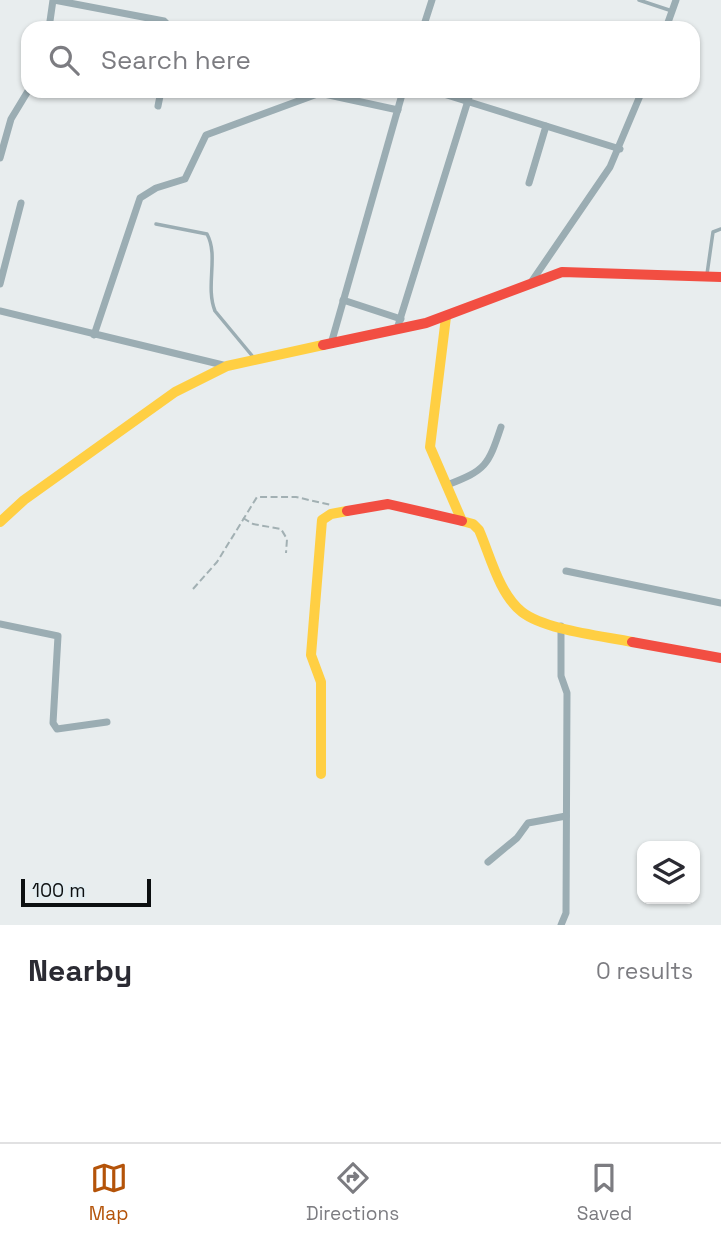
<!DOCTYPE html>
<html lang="en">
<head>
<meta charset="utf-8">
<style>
	body { margin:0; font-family:"Space Grotesk",sans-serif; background:#f2f2f3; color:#2b2b33 }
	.controls { position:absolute; right:21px; bottom:21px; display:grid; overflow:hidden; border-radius:14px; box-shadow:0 2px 5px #0004 }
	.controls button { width:63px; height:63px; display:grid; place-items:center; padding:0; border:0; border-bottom:2px solid #e1e1e2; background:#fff; color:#2b2b33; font:35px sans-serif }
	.scale { position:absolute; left:21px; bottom:18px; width:130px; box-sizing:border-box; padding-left:7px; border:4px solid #0c0f10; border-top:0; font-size:19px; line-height:24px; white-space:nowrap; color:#0c0f10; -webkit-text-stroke:5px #e4eef2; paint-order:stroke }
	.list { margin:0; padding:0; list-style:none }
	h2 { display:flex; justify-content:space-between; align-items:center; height:91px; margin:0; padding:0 28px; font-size:30px }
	h2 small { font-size:23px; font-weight:400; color:#7c7c81 }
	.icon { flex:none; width:38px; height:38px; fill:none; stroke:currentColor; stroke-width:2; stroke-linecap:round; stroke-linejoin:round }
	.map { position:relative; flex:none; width:721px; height:925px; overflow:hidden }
	.search { position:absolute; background:#fff; box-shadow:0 2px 5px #0004; left:21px; right:21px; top:21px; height:77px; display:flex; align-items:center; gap:18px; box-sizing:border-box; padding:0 24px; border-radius:21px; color:#7c7c81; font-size:26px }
	.sheet { height:217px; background:#fff }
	nav { display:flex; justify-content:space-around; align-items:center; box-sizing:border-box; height:98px; border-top:2px solid #e1e1e2; background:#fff; font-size:19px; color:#7c7c81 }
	nav a { display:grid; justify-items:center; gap:4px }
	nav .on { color:#b45309 }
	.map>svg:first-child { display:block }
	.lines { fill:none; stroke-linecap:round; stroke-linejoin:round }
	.path { stroke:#a2b0b3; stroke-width:2; stroke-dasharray:7 3.5; stroke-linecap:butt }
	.lane { stroke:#9badb3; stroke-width:3.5 }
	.street { stroke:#9badb3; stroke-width:7 }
	.slow { stroke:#ffcf43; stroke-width:10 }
	.jam { stroke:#f24e42; stroke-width:10 }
</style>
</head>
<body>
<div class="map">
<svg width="721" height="925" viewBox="0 0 721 925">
	<rect width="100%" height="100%" fill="#e8edee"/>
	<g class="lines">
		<g class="path">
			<path d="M243,518L253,524L281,529L287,539L286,553"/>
			<path d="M193,589L217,562L257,497H296L331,505"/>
		</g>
		<g class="lane">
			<path d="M639,0L672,11"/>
			<path d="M156,224L207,234C219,256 205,286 215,311L254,358"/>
			<path d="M707,274L713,232L721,229"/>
		</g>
		<g class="street">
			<path d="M54,0L164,21L171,28"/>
			<path d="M49,28L53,0"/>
			<path d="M423,28L432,0"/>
			<path d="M666,28L676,0"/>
			<path d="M434,91L620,149"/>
			<path d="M315,92L398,110"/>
			<path d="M158,106L161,91"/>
			<path d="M0,158L11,119L28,91"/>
			<path d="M529,183L546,126"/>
			<path d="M532,281L610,167L642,91"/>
			<path d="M0,284L21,203"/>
			<path d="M343,300L401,319"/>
			<path d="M0,311L227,366"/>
			<path d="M397,329L471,91"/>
			<path d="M94,335L140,198L156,188L185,179L206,135L320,93"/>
			<path d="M331,344L403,91"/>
			<path d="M447,485C486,470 488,466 501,427"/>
			<path d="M566,571L721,603"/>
			<path d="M0,624L58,636L53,723L57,729L107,722"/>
			<path d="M561,626V676L567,693L566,913L561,925"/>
			<path d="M488,862L517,838L528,823L566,816"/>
		</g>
		<g class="slow">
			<path d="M446,317L430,447L462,521L473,524L479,530C490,555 499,594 522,612C545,630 603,636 632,642"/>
			<path d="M0,522L24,500L175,392L227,366L323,345"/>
			<path d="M321,774V682L311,655L322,520L331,514L347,511"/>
		</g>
		<g class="jam">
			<path d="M323,345L426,323L562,272L721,277"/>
			<path d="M347,511L388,504L462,521"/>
			<path d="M632,642L721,658"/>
		</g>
	</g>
</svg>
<div class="controls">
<button><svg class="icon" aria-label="layers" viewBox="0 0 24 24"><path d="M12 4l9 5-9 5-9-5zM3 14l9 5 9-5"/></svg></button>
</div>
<div class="scale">100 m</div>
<div class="search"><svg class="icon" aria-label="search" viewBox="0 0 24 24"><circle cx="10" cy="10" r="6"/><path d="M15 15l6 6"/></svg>Search here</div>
</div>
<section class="sheet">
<h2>Nearby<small>0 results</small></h2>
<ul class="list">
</ul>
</section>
<nav>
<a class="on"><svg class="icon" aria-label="map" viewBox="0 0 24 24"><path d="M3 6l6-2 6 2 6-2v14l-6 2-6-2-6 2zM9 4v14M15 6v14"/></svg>Map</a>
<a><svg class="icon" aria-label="directions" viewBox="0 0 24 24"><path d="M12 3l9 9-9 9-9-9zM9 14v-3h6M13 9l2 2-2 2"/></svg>Directions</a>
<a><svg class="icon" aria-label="saved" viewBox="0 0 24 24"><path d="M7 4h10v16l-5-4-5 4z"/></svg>Saved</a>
</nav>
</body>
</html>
